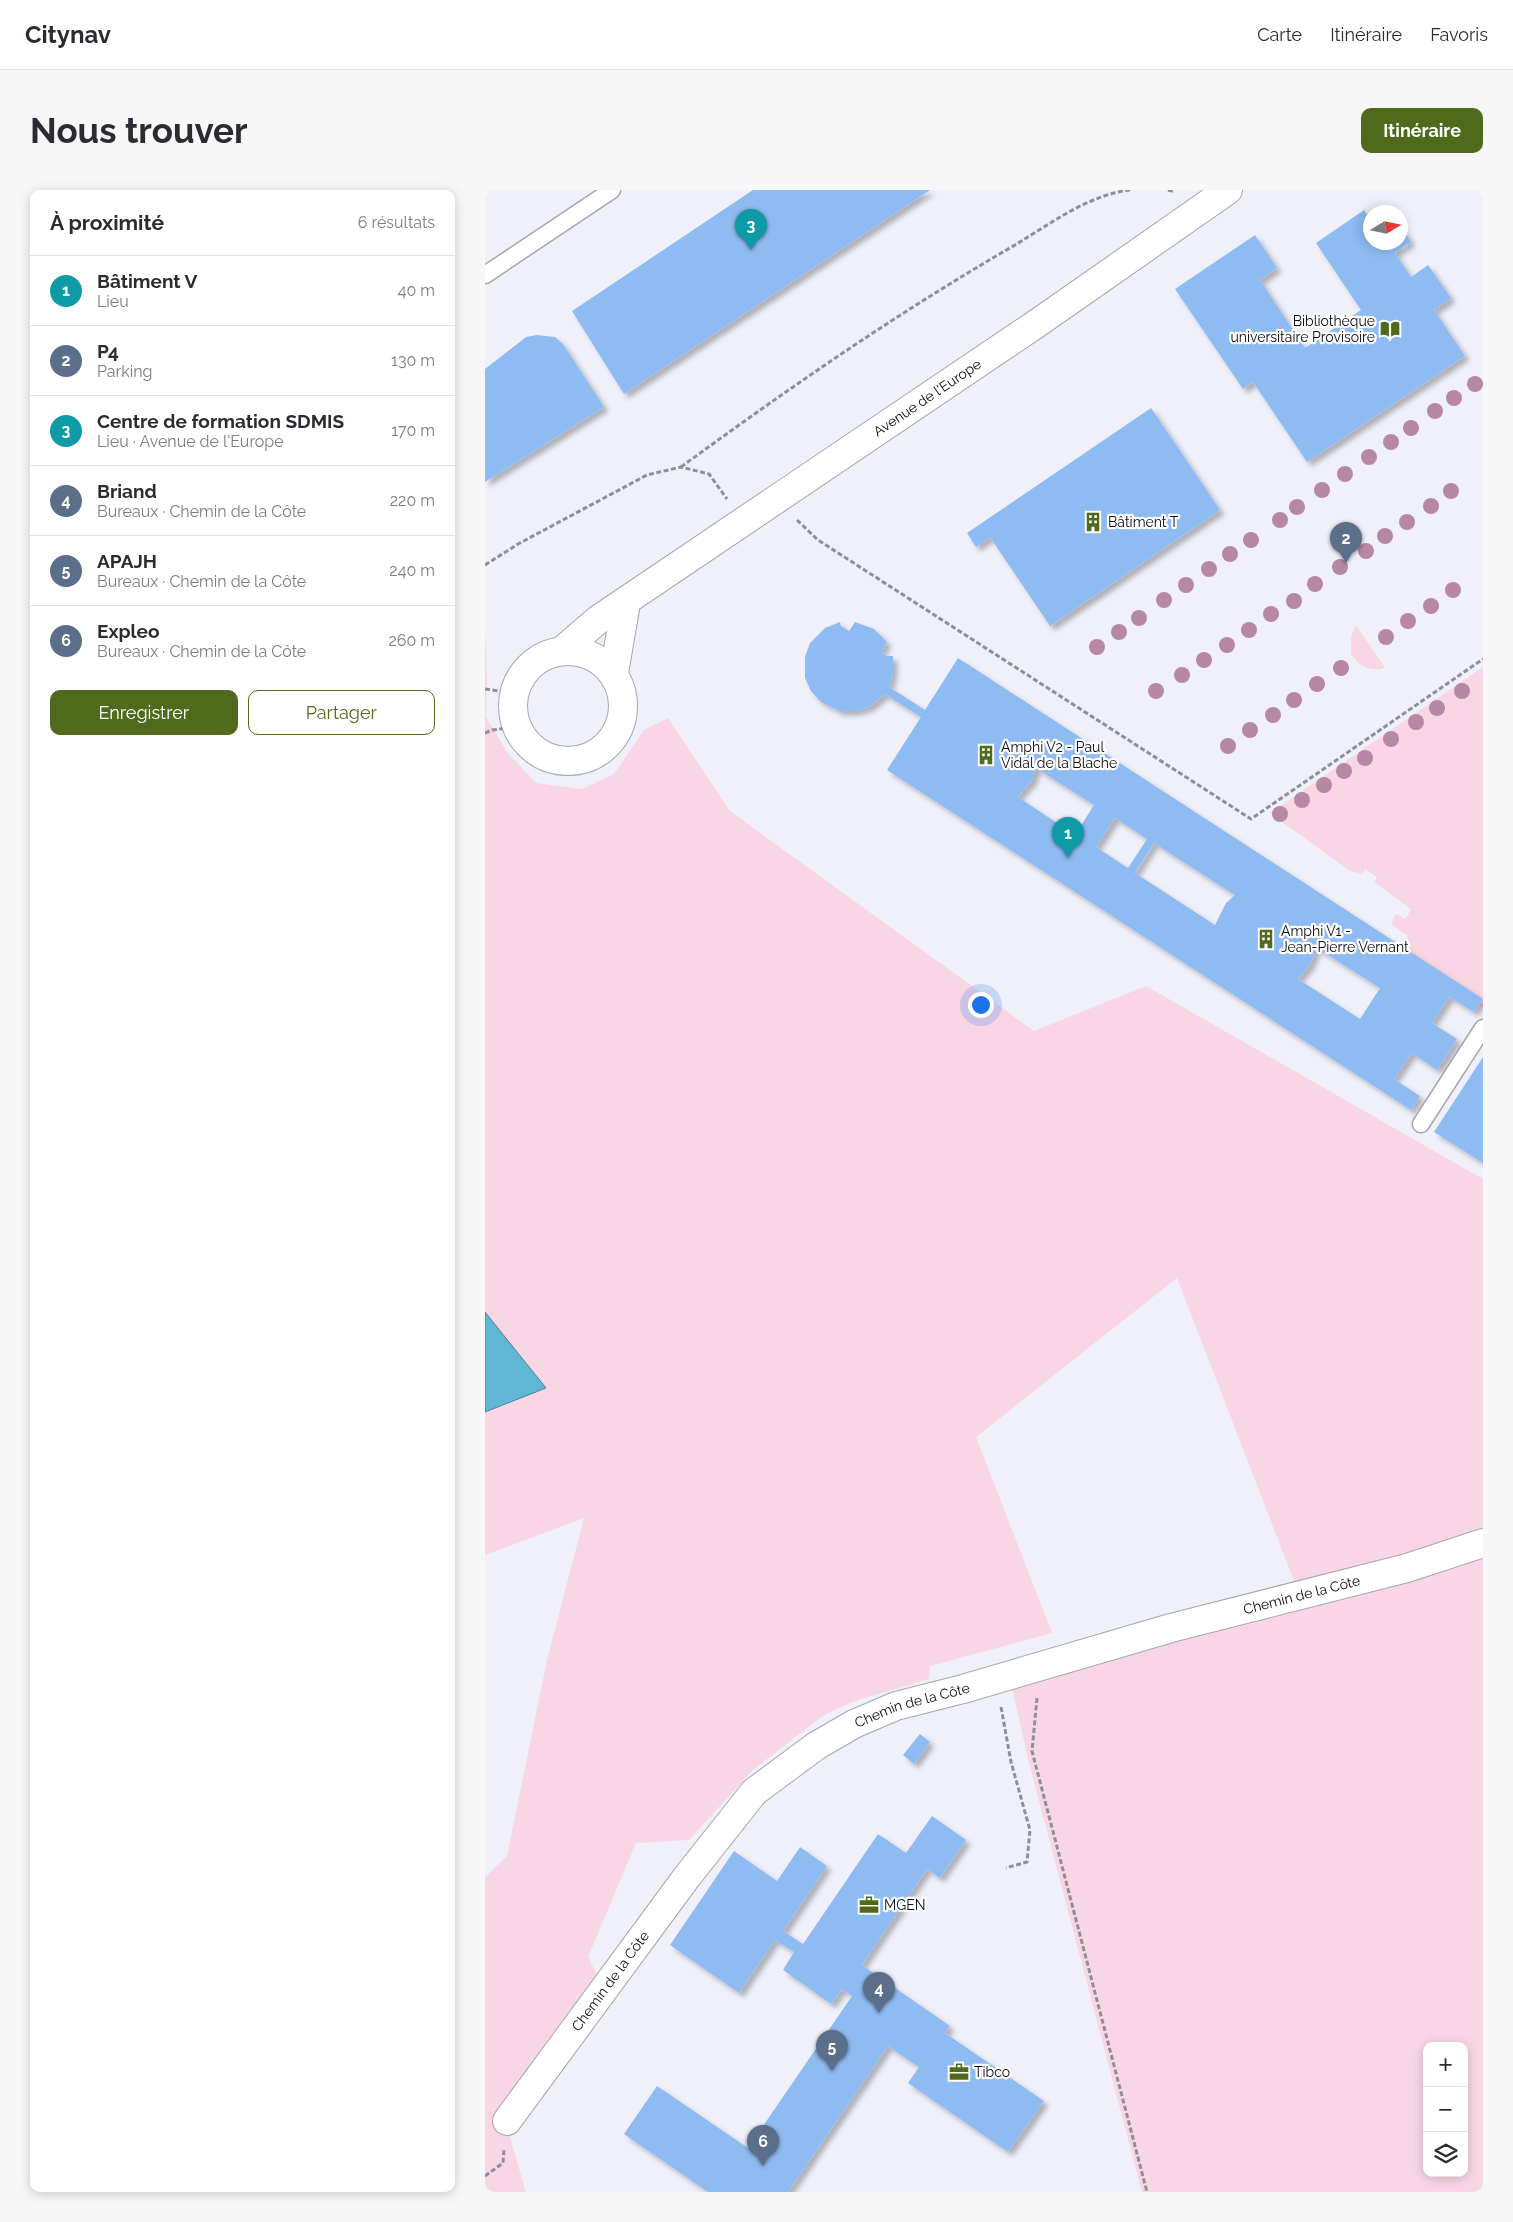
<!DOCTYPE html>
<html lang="fr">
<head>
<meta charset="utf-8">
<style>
	body { margin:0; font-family:Raleway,sans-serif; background:#f7f7f7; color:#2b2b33 }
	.controls { position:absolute; right:15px; bottom:15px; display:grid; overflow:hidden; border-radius:10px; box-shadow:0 2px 12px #0003 }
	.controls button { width:45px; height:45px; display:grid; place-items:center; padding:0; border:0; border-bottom:1px solid #e1e1e2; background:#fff; color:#2b2b33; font:25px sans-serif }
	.compass { position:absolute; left:878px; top:15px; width:45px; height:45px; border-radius:50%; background:#fff; box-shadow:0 2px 12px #0003; rotate:80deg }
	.you { position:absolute; left:495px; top:814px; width:18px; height:18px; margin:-12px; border:4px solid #fff; border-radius:50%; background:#1a73e8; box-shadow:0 0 0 8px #1a73e833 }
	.badge { display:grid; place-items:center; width:32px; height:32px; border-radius:50%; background:#506a1c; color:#fff; font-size:16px; font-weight:700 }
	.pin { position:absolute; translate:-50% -41px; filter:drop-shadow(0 1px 2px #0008) }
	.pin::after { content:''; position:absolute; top:26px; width:18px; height:15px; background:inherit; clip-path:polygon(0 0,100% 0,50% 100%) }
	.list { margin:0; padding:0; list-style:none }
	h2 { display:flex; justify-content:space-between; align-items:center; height:65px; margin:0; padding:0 20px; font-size:21px }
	h2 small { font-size:16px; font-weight:400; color:#7c7c81 }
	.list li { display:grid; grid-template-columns:32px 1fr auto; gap:15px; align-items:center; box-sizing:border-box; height:70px; padding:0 20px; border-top:1px solid #e1e1e2 }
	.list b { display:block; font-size:19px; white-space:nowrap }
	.list p { margin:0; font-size:16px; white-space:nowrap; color:#7c7c81 }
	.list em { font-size:16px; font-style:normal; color:#7c7c81 }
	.actions { display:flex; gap:10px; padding:15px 20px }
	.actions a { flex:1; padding:11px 0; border:1px solid #506a1c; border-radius:10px; text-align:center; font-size:18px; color:#506a1c }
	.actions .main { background:#506a1c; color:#fff }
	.icon { flex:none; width:28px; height:28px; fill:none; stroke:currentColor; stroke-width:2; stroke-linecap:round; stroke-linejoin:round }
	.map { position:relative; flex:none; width:998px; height:2002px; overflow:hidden; border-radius:10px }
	header { display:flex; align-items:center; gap:30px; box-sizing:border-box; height:70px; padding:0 25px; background:#fff; border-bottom:1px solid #e1e1e2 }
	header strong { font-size:24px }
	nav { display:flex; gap:28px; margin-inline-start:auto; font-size:18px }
	.intro { display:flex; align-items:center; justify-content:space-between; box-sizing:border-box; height:120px; padding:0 30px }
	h1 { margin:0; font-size:35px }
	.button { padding:12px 22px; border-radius:10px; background:#506a1c; color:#fff; font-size:18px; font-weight:700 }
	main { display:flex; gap:30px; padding:0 30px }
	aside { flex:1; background:#fff; border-radius:10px; box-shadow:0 2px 12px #0003 }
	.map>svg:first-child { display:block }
	.green { fill:#f9d6e4; fill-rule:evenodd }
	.water { fill:#60b6d4; stroke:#468399 }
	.building { fill:#8fbbf3; fill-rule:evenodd; filter:url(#shadow) }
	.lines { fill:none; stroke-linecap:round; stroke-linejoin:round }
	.lane-casing { stroke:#a5a5b0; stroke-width:19 }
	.street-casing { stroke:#a5a5b0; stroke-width:30 }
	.path { stroke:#8f8f97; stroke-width:3; stroke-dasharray:5 2.5; stroke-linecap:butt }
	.lane { stroke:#fff; stroke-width:16 }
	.street { stroke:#fff; stroke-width:28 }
	.tree { fill:#b688a4 }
	.labels { text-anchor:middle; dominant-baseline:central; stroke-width:4.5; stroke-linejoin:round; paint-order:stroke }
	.poi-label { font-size:14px; fill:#0b0b0f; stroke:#fefefe; text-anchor:start }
	.street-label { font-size:14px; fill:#0b0b0f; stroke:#fefefe }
</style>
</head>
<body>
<header>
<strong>Citynav</strong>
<nav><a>Carte</a><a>Itinéraire</a><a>Favoris</a></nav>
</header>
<div class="intro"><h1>Nous trouver</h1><a class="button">Itinéraire</a></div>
<main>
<aside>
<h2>À proximité<small>6 résultats</small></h2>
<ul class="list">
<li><span class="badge" style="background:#0f9aa8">1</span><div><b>Bâtiment V</b><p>Lieu</p></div><em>40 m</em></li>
<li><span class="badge" style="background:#5c6f8a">2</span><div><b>P4</b><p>Parking</p></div><em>130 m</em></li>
<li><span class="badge" style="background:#0f9aa8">3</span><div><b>Centre de formation SDMIS</b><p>Lieu · Avenue de l'Europe</p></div><em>170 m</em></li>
<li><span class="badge" style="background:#5c6f8a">4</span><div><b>Briand</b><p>Bureaux · Chemin de la Côte</p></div><em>220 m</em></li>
<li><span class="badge" style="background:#5c6f8a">5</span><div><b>APAJH</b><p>Bureaux · Chemin de la Côte</p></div><em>240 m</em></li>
<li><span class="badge" style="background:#5c6f8a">6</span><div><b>Expleo</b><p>Bureaux · Chemin de la Côte</p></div><em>260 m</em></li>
</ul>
<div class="actions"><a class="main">Enregistrer</a><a>Partager</a></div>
</aside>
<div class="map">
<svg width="998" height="2002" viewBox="0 0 998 2002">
	<defs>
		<filter id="shadow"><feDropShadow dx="4.5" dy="4.5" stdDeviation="2.5" flood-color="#0004"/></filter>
	</defs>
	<rect width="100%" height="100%" fill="#f0f0fb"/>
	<g class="green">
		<path d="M871,435L900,478C885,482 875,477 866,464V447Z"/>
		<path d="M0,441L2,488L1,527L22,562L51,593L97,599L129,584L159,540L183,528L245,621L549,841L661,796L998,989V2002H657L544,1573L524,1485L814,1404L692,1088L491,1247L567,1443L445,1476L444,1489L370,1511L339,1525L268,1580L204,1650L151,1653L103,1767L116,1793L19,1927L41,2002H0V1687L22,1666L62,1470L99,1328L0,1365V1222L61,1198L0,1122ZM942,1856H979V1983H942Z"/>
		<path d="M998,477V818L917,756L923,746L906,734L911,724L921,729L926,719L889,692L892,687L880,679L877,684L865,681L785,623Z"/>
	</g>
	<path class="water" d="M0,1122L61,1198L0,1222Z"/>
	<g class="building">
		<path d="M268,0H445L139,204L87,121Z"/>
		<path d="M879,20L886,30V52H916V36L926,52L910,63L926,87L943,75L966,108L949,120L980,166L822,272L768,192L758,199L690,99L770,45L792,78L775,90L820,158L876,120L831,53Z"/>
		<path d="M52,145L70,147L78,154L119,217L0,292V179L41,147Z"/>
		<path d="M666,218L735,320L565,436L505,347L491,357L482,343Z"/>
		<path d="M355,432L356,436L364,441L370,432L389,439L402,452L396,462L401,466H408V483L404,497L440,520L473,468L998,809L989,822L964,807L947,833L972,849L952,880L927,863L909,889L935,906L926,920L402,580L436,527L400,504L384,517L370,521H355L336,512L326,501L320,488V467L325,453L340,438ZM551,578L609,615L590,645L533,607L548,589ZM630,628L662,649L643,678L611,657ZM669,653L750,705L741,713L730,735L650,683ZM832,758L895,798L875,829L813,789L825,775Z"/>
		<path d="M998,867V973L949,942Z"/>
		<path d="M435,1544L445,1552L429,1574L418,1565Z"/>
		<path d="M447,1626L481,1650L455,1688L442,1679L377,1775L465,1836L460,1843L559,1911L523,1962L423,1893L434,1877L403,1856L303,2002H223L139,1944L172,1896L263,1958L367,1806L357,1799L346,1814L298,1780L309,1762L290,1750L254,1803L185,1755L249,1661L292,1691L315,1657L342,1676L298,1741L318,1754L393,1644L421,1663Z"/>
	</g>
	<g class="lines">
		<defs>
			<g id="lane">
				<path d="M0,85L127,0"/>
				<path d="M936,934L998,838"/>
			</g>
			<g id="street">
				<path id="s1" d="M79,459L114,429L554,132L743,0"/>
				<circle cx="83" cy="516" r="55"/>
				<path d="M129,483L141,413"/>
				<path id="s2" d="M22,1931L201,1688L269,1602L331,1556L369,1534L411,1516L478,1499L686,1438L922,1378L998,1353"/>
			</g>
		</defs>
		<use href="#lane" class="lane-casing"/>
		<use href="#street" class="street-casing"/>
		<g class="path">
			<path d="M683,0L690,2"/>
			<path d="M196,277C304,198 414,122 530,55C565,34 603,5 645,0"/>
			<path d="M312,330L333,350L766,629L998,469"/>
			<path d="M0,375L33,354L162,285L196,277L224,284L242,309"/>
			<path d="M0,499L28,503"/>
			<path d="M0,543L7,540L31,537"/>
			<path d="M552,1508L547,1561L662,2002"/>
			<path d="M516,1517L526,1572L545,1640L542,1672L521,1678"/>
			<path d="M0,1986L18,1973L19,1959"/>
		</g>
		<use href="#lane" class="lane"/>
		<use href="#street" class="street"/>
	</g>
	<g class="tree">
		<circle cx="990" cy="194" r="8"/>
		<circle cx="969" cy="208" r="8"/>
		<circle cx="950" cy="221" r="8"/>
		<circle cx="926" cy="238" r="8"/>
		<circle cx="906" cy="252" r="8"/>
		<circle cx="884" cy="267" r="8"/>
		<circle cx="860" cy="284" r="8"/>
		<circle cx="837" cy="300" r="8"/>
		<circle cx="966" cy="301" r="8"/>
		<circle cx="946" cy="316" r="8"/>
		<circle cx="812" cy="317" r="8"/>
		<circle cx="795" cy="330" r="8"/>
		<circle cx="922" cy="332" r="8"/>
		<circle cx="900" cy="346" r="8"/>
		<circle cx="766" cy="350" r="8"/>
		<circle cx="881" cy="361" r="8"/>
		<circle cx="745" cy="364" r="8"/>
		<circle cx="855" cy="377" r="8"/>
		<circle cx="724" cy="379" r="8"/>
		<circle cx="830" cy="394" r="8"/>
		<circle cx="701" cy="395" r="8"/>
		<circle cx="968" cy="400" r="8"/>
		<circle cx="679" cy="410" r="8"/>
		<circle cx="809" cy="411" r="8"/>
		<circle cx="946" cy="416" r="8"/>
		<circle cx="786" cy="424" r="8"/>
		<circle cx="654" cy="428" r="8"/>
		<circle cx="923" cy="431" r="8"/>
		<circle cx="764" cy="440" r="8"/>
		<circle cx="634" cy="442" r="8"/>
		<circle cx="901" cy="447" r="8"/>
		<circle cx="742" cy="455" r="8"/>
		<circle cx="612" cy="457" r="8"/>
		<circle cx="719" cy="470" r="8"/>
		<circle cx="856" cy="478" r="8"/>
		<circle cx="697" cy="485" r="8"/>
		<circle cx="832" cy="494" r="8"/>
		<circle cx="671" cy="501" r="8"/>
		<circle cx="977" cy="501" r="8"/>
		<circle cx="809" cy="510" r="8"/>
		<circle cx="952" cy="518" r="8"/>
		<circle cx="788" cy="525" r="8"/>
		<circle cx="931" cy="532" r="8"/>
		<circle cx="765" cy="540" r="8"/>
		<circle cx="906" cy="549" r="8"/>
		<circle cx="743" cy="556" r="8"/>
		<circle cx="880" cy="568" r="8"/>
		<circle cx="859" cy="581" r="8"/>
		<circle cx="839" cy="595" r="8"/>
		<circle cx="817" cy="610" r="8"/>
		<circle cx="795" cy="624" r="8"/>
	</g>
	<defs>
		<symbol id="library-bare" viewBox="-9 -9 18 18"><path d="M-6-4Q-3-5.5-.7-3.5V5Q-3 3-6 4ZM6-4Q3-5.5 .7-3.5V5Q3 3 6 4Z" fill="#506a1c" stroke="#fefefe" stroke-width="2.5" paint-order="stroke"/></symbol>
		<symbol id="building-bare" viewBox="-9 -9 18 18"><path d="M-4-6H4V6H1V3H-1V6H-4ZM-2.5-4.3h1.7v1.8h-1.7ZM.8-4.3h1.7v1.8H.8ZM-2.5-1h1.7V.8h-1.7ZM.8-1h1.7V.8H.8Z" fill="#506a1c" stroke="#fefefe" stroke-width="2.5" paint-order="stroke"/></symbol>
		<symbol id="office-bare" viewBox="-9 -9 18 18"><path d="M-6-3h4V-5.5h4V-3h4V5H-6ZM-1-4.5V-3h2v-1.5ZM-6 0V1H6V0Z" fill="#506a1c" stroke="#fefefe" stroke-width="2.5" paint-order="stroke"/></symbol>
	</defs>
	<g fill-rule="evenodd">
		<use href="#library-bare" x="891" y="125" width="28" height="28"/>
		<use href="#building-bare" x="594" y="318" width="28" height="28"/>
		<use href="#building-bare" x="487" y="551" width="28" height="28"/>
		<use href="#building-bare" x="767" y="735" width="28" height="28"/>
		<use href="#office-bare" x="370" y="1701" width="28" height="28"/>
		<use href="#office-bare" x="460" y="1868" width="28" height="28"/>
	</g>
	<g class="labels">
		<g class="poi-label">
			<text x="890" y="131" text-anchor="end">Bibliothèque<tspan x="890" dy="16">universitaire Provisoire</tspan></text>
			<text x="623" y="332">Bâtiment T</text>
			<text x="516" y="557">Amphi V2 - Paul<tspan x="516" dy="16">Vidal de la Blache</tspan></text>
			<text x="796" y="741">Amphi V1 -<tspan x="796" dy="16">Jean-Pierre Vernant</tspan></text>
			<text x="399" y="1715">MGEN</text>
			<text x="489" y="1882">Tibco</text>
		</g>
		<g class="street-label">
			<text stroke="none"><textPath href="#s1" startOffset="442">Avenue de l'Europe</textPath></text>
			<text stroke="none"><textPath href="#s2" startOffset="999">Chemin de la Côte</textPath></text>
			<text stroke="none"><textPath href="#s2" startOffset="594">Chemin de la Côte</textPath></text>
			<text stroke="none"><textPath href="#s2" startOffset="174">Chemin de la Côte</textPath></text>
		</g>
	</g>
</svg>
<div class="controls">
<button>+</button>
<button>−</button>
<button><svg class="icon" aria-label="layers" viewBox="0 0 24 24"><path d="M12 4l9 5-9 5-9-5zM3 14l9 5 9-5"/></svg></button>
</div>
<svg class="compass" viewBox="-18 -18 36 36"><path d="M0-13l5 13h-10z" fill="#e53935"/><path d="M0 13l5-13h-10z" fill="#7c7c81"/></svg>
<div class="you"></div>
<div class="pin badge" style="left:583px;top:668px;background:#0f9aa8">1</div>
<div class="pin badge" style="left:861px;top:373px;background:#5c6f8a">2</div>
<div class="pin badge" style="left:266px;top:60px;background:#0f9aa8">3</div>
<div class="pin badge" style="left:394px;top:1823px;background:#5c6f8a">4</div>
<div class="pin badge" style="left:347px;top:1881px;background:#5c6f8a">5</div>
<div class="pin badge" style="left:278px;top:1976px;background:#5c6f8a">6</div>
</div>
</main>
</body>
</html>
